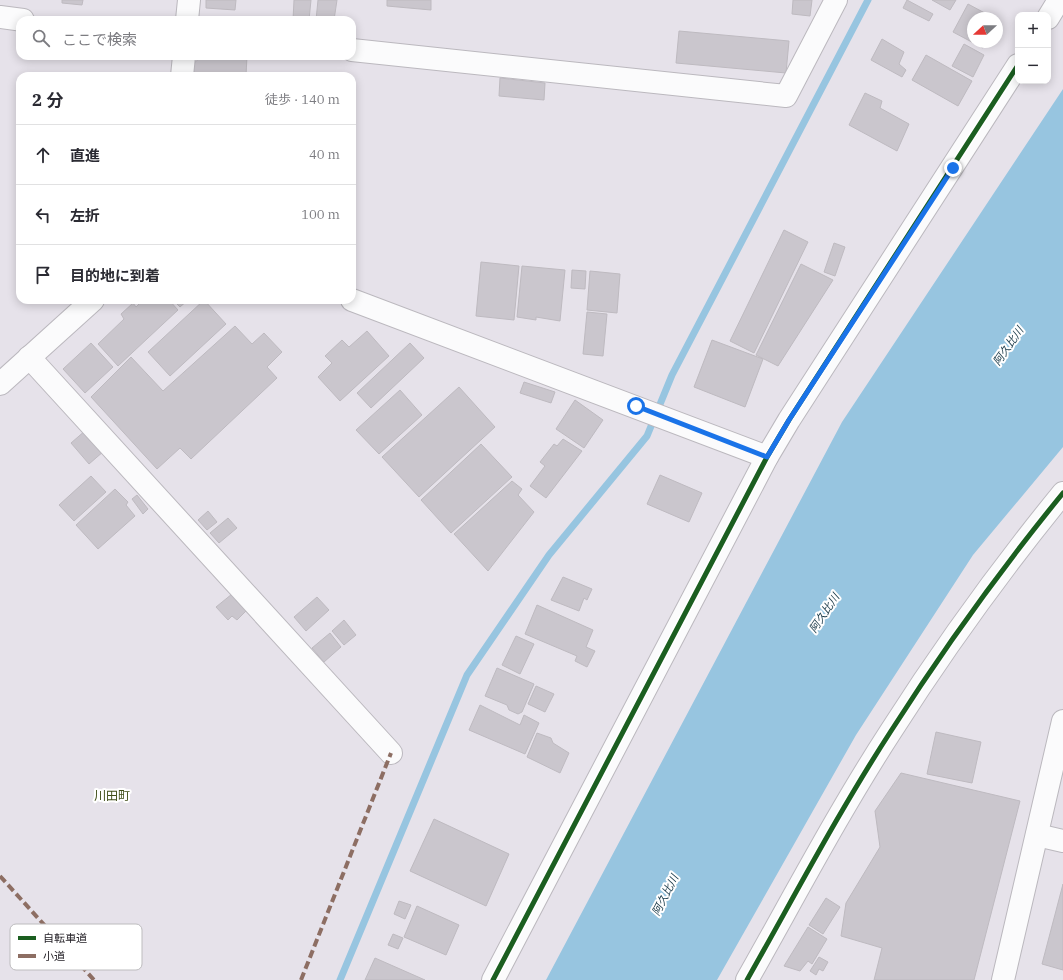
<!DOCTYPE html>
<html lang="ja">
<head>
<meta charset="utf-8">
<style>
	body { margin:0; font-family:"IBM Plex Serif","Noto Sans JP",serif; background:#f7f7f7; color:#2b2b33 }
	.controls { position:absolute; right:12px; top:12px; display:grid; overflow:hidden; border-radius:8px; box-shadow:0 2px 10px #0003 }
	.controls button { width:36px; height:36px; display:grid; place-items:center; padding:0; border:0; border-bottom:1px solid #e1e1e2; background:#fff; color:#2b2b33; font:20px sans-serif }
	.compass { position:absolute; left:967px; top:12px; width:36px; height:36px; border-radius:50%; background:#fff; box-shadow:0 2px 10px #0003; rotate:249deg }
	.stop { position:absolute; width:12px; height:12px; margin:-9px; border:3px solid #1a73e8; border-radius:50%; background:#fff }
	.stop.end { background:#1a73e8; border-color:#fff; box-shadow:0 1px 4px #0008 }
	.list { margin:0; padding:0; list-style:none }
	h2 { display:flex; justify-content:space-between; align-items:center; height:52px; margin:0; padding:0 16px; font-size:17px }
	h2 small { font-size:13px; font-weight:400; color:#7c7c81 }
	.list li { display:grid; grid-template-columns:26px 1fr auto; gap:12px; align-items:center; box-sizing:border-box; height:60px; padding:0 16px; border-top:1px solid #e1e1e2 }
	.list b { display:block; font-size:15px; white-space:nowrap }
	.list em { font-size:13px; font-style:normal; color:#7c7c81 }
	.icon { flex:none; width:22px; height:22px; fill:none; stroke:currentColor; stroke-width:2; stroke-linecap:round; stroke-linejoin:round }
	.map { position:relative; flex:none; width:1063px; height:980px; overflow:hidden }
	.search { position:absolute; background:#fff; box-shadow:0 2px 10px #0003; left:16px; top:16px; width:340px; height:44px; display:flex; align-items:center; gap:10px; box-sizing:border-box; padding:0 14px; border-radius:12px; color:#7c7c81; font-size:15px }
	.panel { position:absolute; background:#fff; box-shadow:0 2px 10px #0003; left:16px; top:72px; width:340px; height:232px; border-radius:12px }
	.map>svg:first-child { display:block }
	.water { fill:#97c5e0 }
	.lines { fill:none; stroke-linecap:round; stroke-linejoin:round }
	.stream { stroke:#97c5e0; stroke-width:7 }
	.building { fill:#cac6cd; stroke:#bebac0 }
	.minor-casing { stroke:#bbb8be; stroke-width:24 }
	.minor { stroke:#fbfbfc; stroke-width:22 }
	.quiet { stroke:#8d6e63; stroke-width:4; stroke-dasharray:8 4; stroke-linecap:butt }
	.cycleway-casing { stroke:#fff; stroke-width:8 }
	.cycleway { stroke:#1b5e20; stroke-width:5 }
	.route { stroke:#1a73e8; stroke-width:5 }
	.labels { text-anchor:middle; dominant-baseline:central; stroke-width:4; stroke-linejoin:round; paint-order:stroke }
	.water-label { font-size:11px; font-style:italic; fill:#173746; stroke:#fff }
	.quarter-label { font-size:12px; fill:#404e18; stroke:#fff }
	.key { fill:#fff; stroke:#bdbcbe; stroke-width:1 }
	.key-label { font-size:11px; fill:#242127 }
</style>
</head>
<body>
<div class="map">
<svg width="1063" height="980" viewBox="0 0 1063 980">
	<rect width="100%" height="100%" fill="#e6e2ea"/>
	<path class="water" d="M1063,89V447L973,555L856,735L717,980H546L842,422Z"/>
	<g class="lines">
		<path class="stream" d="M340,980L467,675L549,555L647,436L672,375L868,0"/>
	</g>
	<g class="building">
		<path d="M62,0H83L82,5L62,3Z"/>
		<path d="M206,0H236L235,10L206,8Z"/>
		<path d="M294,0H311L309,20H293Z"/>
		<path d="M318,0H337L334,20H316Z"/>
		<path d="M387,0H431V10L387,6Z"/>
		<path d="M793,0H812L810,16L792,14Z"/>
		<path d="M907,0L933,14L929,21L903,8Z"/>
		<path d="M932,0H956L950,10Z"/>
		<path d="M968,4L994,18H973V42H986L983,48L953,32Z"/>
		<path d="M679,31L789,41L786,73L676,63Z"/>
		<path d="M882,39L904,52L899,64L906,70L902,77L871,60Z"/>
		<path d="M964,44L984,55L973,77L952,66Z"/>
		<path d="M926,55L972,81L958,106L912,80Z"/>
		<path d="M202,56H247L246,76H192L193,64Z"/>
		<path d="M500,78L545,83L544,100L499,96Z"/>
		<path d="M865,93L882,101L880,108L909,124L897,151L849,125Z"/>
		<path d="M784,230L808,242L754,353L730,341Z"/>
		<path d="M834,243L845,247L835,276L824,272Z"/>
		<path d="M481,262L519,266L514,320L476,316Z"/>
		<path d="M801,264L833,280L778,366L756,355Z"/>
		<path d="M522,266L565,270L560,321L536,317V320L517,317Z"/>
		<path d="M572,270L586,271L585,289L571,288Z"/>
		<path d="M590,271L620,274L617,313L587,310Z"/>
		<path d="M143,300H169L178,310L118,366L98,344L124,319L121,314L133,303L136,307Z"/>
		<path d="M173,300H188L180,307Z"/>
		<path d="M204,300L226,324L170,376L148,352Z"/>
		<path d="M587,312L607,314L603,356L583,354Z"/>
		<path d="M235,326L252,344L264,333L282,352L267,367L277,378L191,459L180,448L157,469L91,397L131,357L163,391Z"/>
		<path d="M367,331L389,356L340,401L318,377L332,363L325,356L342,340L349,347Z"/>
		<path d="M712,340L763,359L745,407L694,387Z"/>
		<path d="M91,343L113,367L85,393L63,369Z"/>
		<path d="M410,343L424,358L371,408L357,393Z"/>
		<path d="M524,382L555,392L551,403L520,393Z"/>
		<path d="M459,387L495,427L419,497L382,457Z"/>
		<path d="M400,390L422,415L379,454L356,430Z"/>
		<path d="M575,400L603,420L584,448L556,429Z"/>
		<path d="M86,430L104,451L89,464L71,443Z"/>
		<path d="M563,439L582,451L546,498L530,486L545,466L540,462L554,444L557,446Z"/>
		<path d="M481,444L512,477L451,533L421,500Z"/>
		<path d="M660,475L702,493L689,522L647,504Z"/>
		<path d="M91,476L106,492L74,521L59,505Z"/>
		<path d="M512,481L522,489L518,495L534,512L488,571L454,534Z"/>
		<path d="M115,489L128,502L126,505L135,516L98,549L76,525Z"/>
		<path d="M137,495L148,509L143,514L132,499Z"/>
		<path d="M208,511L217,522L207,530L198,520Z"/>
		<path d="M228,518L237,528L219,543L210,533Z"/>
		<path d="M563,577L592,589L587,600L584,598L579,611L551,600Z"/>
		<path d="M232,594L247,610L237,620L232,616L228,620L216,607Z"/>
		<path d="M317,597L329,610L306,631L294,617Z"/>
		<path d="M537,605L593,630L586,647L595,651L587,667L575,661L577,656L525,634Z"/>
		<path d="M344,620L356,635L344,645L332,631Z"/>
		<path d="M330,633L341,647L324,662L312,648Z"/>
		<path d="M516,636L534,644L520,674L502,665Z"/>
		<path d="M497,668L534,684L522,712L518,714L509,710L507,705L485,696Z"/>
		<path d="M536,686L554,694L545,712L528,704Z"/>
		<path d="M480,705L520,725L524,715L539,723L525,754L469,730Z"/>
		<path d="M936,732L981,742L972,783L927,774Z"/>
		<path d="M537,733L551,738L553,743L569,753L560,773L527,757Z"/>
		<path d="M901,773L1020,801L974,980H874L882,948L841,936L846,903L880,847L875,811Z"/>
		<path d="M434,819L509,854L486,906L410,871Z"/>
		<path d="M1063,884V970L1042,964Z"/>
		<path d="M826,898L840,907L823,934L809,925Z"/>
		<path d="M399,901L411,905L405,919L394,914Z"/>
		<path d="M417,906L459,925L446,955L404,937Z"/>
		<path d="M808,927L827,939L812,964L808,961L800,971L784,966Z"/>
		<path d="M393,934L403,938L398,949L388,945Z"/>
		<path d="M819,957L828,962L823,971L819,969L816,975L810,971Z"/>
		<path d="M375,958L425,980H365Z"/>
	</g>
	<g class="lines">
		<defs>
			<g id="minor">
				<path d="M0,17L23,20"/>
				<path d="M1048,18L1059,0"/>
				<path d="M187,20L189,0"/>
				<path d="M352,50L786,96L836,0"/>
				<path d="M182,76L184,56"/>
				<path d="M352,300L767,457"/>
				<path d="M29,357L391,753"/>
				<path d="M0,384L93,300"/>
				<path d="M1037,835L1063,841"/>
				<path d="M493,980L767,457L789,420L1018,65"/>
				<path d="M747,980C794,897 839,811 891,731C944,648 1001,569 1063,493"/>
				<path d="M1003,980L1063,721"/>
			</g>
		</defs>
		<use href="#minor" class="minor-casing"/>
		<use href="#minor" class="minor"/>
		<g class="quiet">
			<path d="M0,876L94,980"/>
			<path d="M301,980L391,753"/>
		</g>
		<defs>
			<g id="cycleway">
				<path d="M493,980L767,457L789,420L1018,65"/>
				<path d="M747,980C794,897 839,811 891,731C944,648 1001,569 1063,493"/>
			</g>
		</defs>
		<use href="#cycleway" class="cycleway-casing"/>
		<use href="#cycleway" class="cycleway"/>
	</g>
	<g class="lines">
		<path class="route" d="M636,406L767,457L789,420L953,168"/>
	</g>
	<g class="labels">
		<g class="water-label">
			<text transform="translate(1008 346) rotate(-55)">阿久比川</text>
			<text transform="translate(824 613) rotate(-56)">阿久比川</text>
			<text transform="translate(665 895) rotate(-63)">阿久比川</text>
		</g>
		<g class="quarter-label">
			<text x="112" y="795">川田町</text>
		</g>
	</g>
	<rect x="10" y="924" width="132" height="46" rx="6" class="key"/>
	<rect x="18" y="936" width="18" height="4" fill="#1b5e20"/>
	<rect x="18" y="954" width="18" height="4" fill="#8d6e63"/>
	<g class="key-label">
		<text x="43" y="942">自転車道</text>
		<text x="43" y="960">小道</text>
	</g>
</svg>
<div class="controls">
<button>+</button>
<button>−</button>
</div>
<svg class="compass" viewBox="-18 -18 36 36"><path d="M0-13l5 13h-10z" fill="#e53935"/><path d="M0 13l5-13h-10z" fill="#7c7c81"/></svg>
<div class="stop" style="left:636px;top:406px"></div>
<div class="stop end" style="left:953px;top:168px"></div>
<div class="search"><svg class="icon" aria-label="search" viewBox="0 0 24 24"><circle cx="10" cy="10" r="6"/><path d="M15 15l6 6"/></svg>ここで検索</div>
<section class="panel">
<h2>2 分<small>徒歩 · 140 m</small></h2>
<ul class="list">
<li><svg class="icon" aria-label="ahead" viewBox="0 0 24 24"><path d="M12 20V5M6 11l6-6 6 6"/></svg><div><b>直進</b></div><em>40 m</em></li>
<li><svg class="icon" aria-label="left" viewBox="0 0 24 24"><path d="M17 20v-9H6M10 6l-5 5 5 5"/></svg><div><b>左折</b></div><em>100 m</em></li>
<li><svg class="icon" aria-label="arrive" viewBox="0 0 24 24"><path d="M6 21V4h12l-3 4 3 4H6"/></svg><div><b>目的地に到着</b></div></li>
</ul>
</section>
</div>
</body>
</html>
